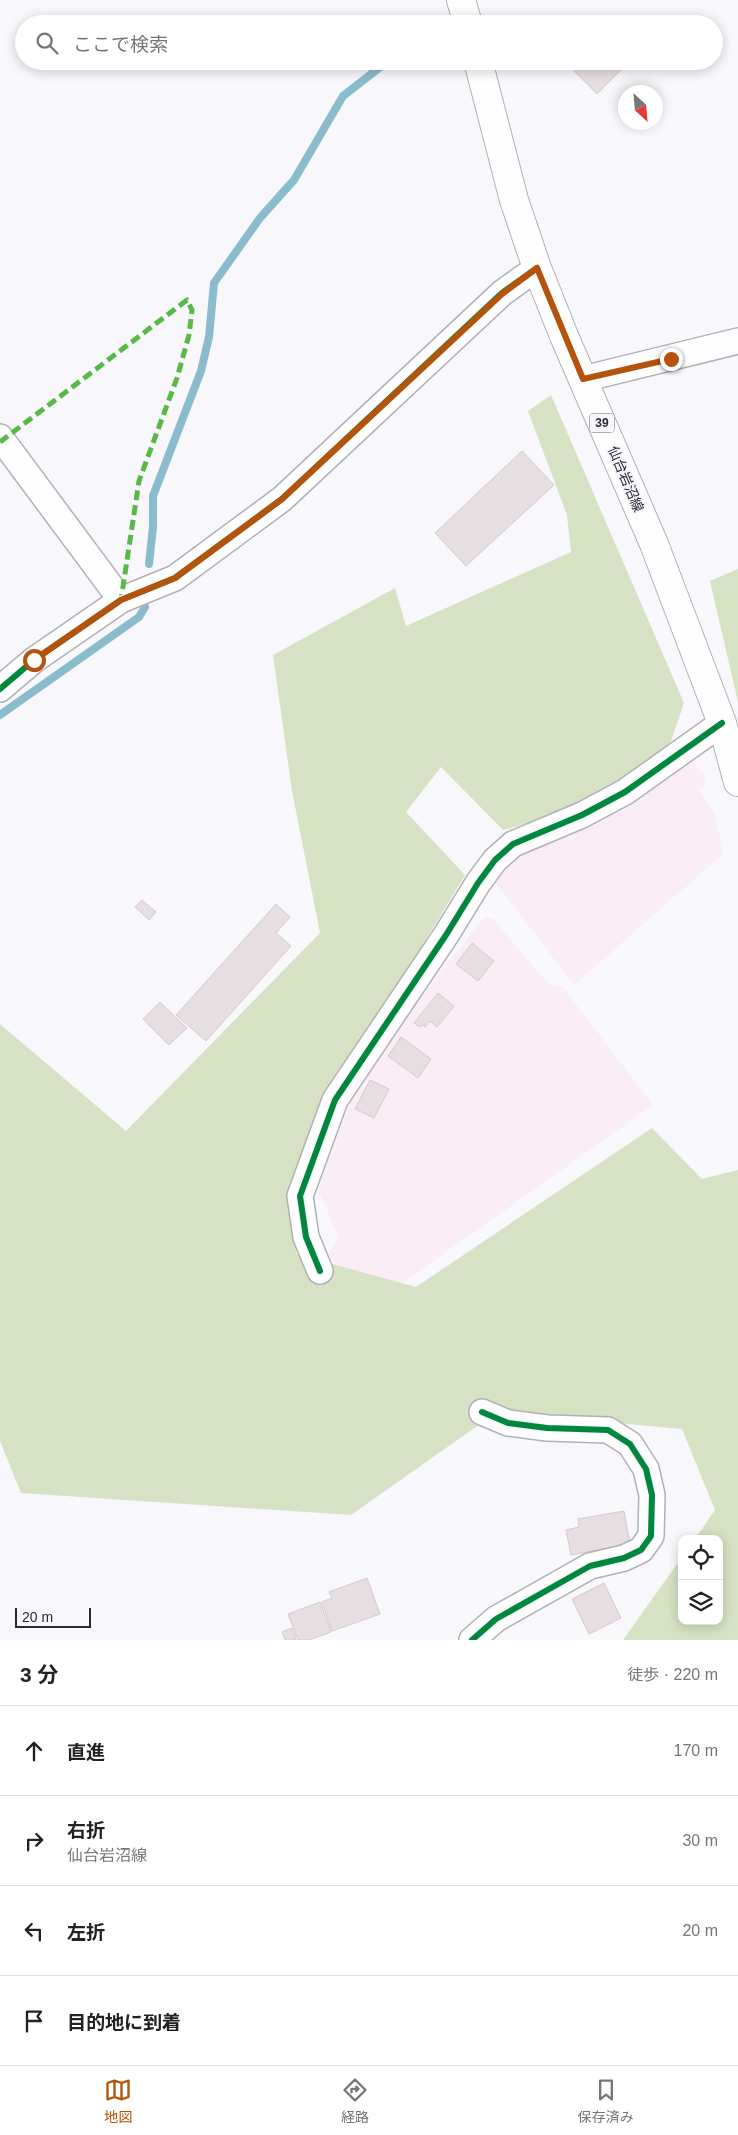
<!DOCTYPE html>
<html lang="ja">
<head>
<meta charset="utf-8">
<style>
	body { margin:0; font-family:Arial,"Noto Sans JP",sans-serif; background:#f2f2f2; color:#222 }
	.controls { position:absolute; right:15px; bottom:15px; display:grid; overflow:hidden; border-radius:10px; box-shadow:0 2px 12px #0003 }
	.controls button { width:45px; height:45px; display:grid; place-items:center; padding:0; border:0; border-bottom:1px solid #e0e0e0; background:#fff; color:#222; font:25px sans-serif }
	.compass { position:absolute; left:618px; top:85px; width:45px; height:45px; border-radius:50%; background:#fff; box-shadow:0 2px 12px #0003; rotate:154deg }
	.scale { position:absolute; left:15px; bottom:12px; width:76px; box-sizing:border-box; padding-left:5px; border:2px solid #2b2733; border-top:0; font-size:14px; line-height:18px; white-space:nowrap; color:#2b2733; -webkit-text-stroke:4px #f7f6fc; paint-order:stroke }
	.stop { position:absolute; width:15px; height:15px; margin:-11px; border:4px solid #b45309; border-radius:50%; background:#fff }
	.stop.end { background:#b45309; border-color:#fff; box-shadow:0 1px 5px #0008 }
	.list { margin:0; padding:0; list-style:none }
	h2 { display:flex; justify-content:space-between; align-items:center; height:65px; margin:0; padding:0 20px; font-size:21px }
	h2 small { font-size:16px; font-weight:400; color:#767676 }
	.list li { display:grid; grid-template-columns:32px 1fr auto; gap:15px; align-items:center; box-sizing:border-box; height:90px; padding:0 20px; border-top:1px solid #e0e0e0 }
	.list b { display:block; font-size:19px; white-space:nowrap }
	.list p { margin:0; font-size:16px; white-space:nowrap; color:#767676 }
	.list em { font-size:16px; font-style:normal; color:#767676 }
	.icon { flex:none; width:28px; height:28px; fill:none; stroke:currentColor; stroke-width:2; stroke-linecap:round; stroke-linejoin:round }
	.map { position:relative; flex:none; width:738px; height:1640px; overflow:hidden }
	.search { position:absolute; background:#fff; box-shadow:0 2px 12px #0003; left:15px; right:15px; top:15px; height:55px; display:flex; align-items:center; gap:12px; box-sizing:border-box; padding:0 18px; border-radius:28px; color:#767676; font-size:19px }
	.sheet { height:425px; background:#fff }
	nav { display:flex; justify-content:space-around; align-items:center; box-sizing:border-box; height:70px; border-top:1px solid #e0e0e0; background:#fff; font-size:14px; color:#767676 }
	nav a { display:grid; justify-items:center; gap:2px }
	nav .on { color:#b45309 }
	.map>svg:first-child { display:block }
	.industrial { fill:#faedf6 }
	.forest { fill:#d6e2c3 }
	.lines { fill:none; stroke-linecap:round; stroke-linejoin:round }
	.stream { stroke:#8abcce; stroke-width:8 }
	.building { fill:#e6dee0; stroke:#d3cccd }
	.street-casing { stroke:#b2b0b6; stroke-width:28 }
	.primary-casing { stroke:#b2b0b6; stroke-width:30 }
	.street { stroke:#fefefe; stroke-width:25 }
	.primary { stroke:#fefefe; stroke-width:28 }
	.quiet { stroke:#58b947; stroke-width:5; stroke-dasharray:10 5; stroke-linecap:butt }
	.cycleway-casing { stroke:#f7f6fc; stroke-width:9 }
	.cycleway { stroke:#00873e; stroke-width:6 }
	.route { stroke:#b45309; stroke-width:6 }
	.labels { text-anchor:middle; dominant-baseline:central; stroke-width:4; stroke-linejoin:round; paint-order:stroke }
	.shield { fill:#f7f6fc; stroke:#68656f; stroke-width:1 }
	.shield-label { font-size:12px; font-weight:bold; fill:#2b2733 }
	.street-label { font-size:14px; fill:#2b2733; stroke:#f7f6fc }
</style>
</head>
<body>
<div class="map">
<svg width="738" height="1640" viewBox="0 0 738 1640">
	<rect width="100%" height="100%" fill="#f8f7fb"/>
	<g class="industrial">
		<path d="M689,757L705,776L704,787L699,791L714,812L724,853L574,985L489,874L518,850Z"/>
		<path d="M484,918H492L549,985L562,986L653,1105L360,1313L329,1254L338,1236L318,1189L362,1071Z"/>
	</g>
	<g class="forest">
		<path d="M551,395L684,703L665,759L582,809L503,830L441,767L406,812L465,875L329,1100L296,1254L416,1287L652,1128L702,1179L738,1170V1640H623L682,1557V1621H719V1539H695L715,1510L682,1429L497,1412L351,1515L21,1493L0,1441V1024L126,1131L320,933L292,791L273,655L395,588L406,626L571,552L567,515L528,411Z"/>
		<path d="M738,569V702L710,581Z"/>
	</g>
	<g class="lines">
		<g class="stream">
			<path d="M149,564L153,527V496L201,371L209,337L214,283L260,218L294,180L343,96L388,61"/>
			<path d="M0,715L139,617L145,607"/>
		</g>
	</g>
	<g class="building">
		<path d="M580,61H620L625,66L597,94L572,69Z"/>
		<path d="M522,451L554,485L466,566L435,533Z"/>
		<path d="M142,900L156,912L149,920L135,907Z"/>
		<path d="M276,904L290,917L276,933L291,946L206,1041L176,1015Z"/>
		<path d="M472,943L494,961L478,981L456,964Z"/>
		<path d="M438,993L454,1006L437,1027L430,1021L425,1027L422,1025L420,1027L414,1023Z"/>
		<path d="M160,1002L187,1028L169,1045L143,1019Z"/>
		<path d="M401,1037L431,1059L418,1078L388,1056Z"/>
		<path d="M370,1080L389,1089L374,1118L355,1109Z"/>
		<path d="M624,1511L630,1544L571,1555L566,1530L579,1527L578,1519Z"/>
		<path d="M367,1578L380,1614L332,1631L322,1602L332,1598L329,1592Z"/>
		<path d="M604,1583L621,1618L589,1634L572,1599Z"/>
		<path d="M320,1602L331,1632L309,1640H298L288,1614Z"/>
		<path d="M292,1628L296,1640H285L282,1632Z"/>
	</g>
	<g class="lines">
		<defs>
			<g id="street">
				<path d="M583,379L738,341"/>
				<path d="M0,437L121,600"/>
				<path d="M0,689L34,660L121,600L175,578L282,499L502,293L537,268"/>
				<path d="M320,1271L306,1237L300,1196L335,1100L446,935L478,883L495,860L513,844L582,815L625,792L722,723"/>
				<path d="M472,1640L496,1619L590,1566L624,1558L641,1550L651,1536L652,1495L646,1469L630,1444L608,1430L547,1428L508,1423L482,1412"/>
			</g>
			<g id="primary">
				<path d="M461,0L468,24"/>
				<path d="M478,61L514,200L537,268L564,336L654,544L722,723L738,782"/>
			</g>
		</defs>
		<use href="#street" class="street-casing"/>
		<use href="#primary" class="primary-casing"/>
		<use href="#street" class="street"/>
		<use href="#primary" class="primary"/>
		<path class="quiet" d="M0,442L187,300L192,310L189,335L177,378L139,481L121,600"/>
		<defs>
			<g id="cycleway">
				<path d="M0,689L34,660L121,600L175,578L282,499L502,293L537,268"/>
				<path d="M320,1271L306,1237L300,1196L335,1100L446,935L478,883L495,860L513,844L582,815L625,792L722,723"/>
				<path d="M472,1640L496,1619L590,1566L624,1558L641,1550L651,1536L652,1495L646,1469L630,1444L608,1430L547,1428L508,1423L482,1412"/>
			</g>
		</defs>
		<use href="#cycleway" class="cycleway-casing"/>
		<use href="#cycleway" class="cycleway"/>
	</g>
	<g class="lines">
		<path class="route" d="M34,660L121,600L175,578L282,499L502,294L537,268L583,379L671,359"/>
	</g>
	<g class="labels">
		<rect class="shield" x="589.5" y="413.5" width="25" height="19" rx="4"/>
		<g class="shield-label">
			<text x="602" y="423">39</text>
		</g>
		<g class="street-label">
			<text transform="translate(626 479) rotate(67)">仙台岩沼線</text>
		</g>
	</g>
</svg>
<div class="controls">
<button><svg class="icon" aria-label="locate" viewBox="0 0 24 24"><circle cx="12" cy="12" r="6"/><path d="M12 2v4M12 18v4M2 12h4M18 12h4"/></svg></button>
<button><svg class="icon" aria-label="layers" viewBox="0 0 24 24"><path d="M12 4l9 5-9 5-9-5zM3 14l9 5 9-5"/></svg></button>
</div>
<svg class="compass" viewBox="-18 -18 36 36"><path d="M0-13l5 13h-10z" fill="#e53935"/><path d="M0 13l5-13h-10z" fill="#767676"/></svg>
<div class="scale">20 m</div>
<div class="stop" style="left:34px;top:660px"></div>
<div class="stop end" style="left:671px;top:359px"></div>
<div class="search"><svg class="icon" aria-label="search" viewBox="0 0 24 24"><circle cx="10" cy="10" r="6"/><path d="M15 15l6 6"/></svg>ここで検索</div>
</div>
<section class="sheet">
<h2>3 分<small>徒歩 · 220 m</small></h2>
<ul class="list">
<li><svg class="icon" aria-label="ahead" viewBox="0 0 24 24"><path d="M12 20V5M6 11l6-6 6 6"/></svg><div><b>直進</b></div><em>170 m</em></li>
<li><svg class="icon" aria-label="right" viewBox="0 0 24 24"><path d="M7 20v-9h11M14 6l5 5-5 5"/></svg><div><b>右折</b><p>仙台岩沼線</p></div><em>30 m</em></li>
<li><svg class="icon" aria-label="left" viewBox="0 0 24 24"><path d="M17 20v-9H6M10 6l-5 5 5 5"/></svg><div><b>左折</b></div><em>20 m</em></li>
<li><svg class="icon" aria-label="arrive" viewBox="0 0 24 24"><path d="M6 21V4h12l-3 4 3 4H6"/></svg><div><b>目的地に到着</b></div></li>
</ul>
</section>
<nav>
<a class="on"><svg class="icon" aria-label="map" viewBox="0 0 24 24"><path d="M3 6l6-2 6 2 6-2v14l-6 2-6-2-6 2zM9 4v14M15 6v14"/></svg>地図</a>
<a><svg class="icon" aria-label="directions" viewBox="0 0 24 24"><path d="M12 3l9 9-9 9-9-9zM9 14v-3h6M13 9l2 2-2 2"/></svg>経路</a>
<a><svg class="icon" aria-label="saved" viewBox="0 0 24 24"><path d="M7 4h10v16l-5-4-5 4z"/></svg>保存済み</a>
</nav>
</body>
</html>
